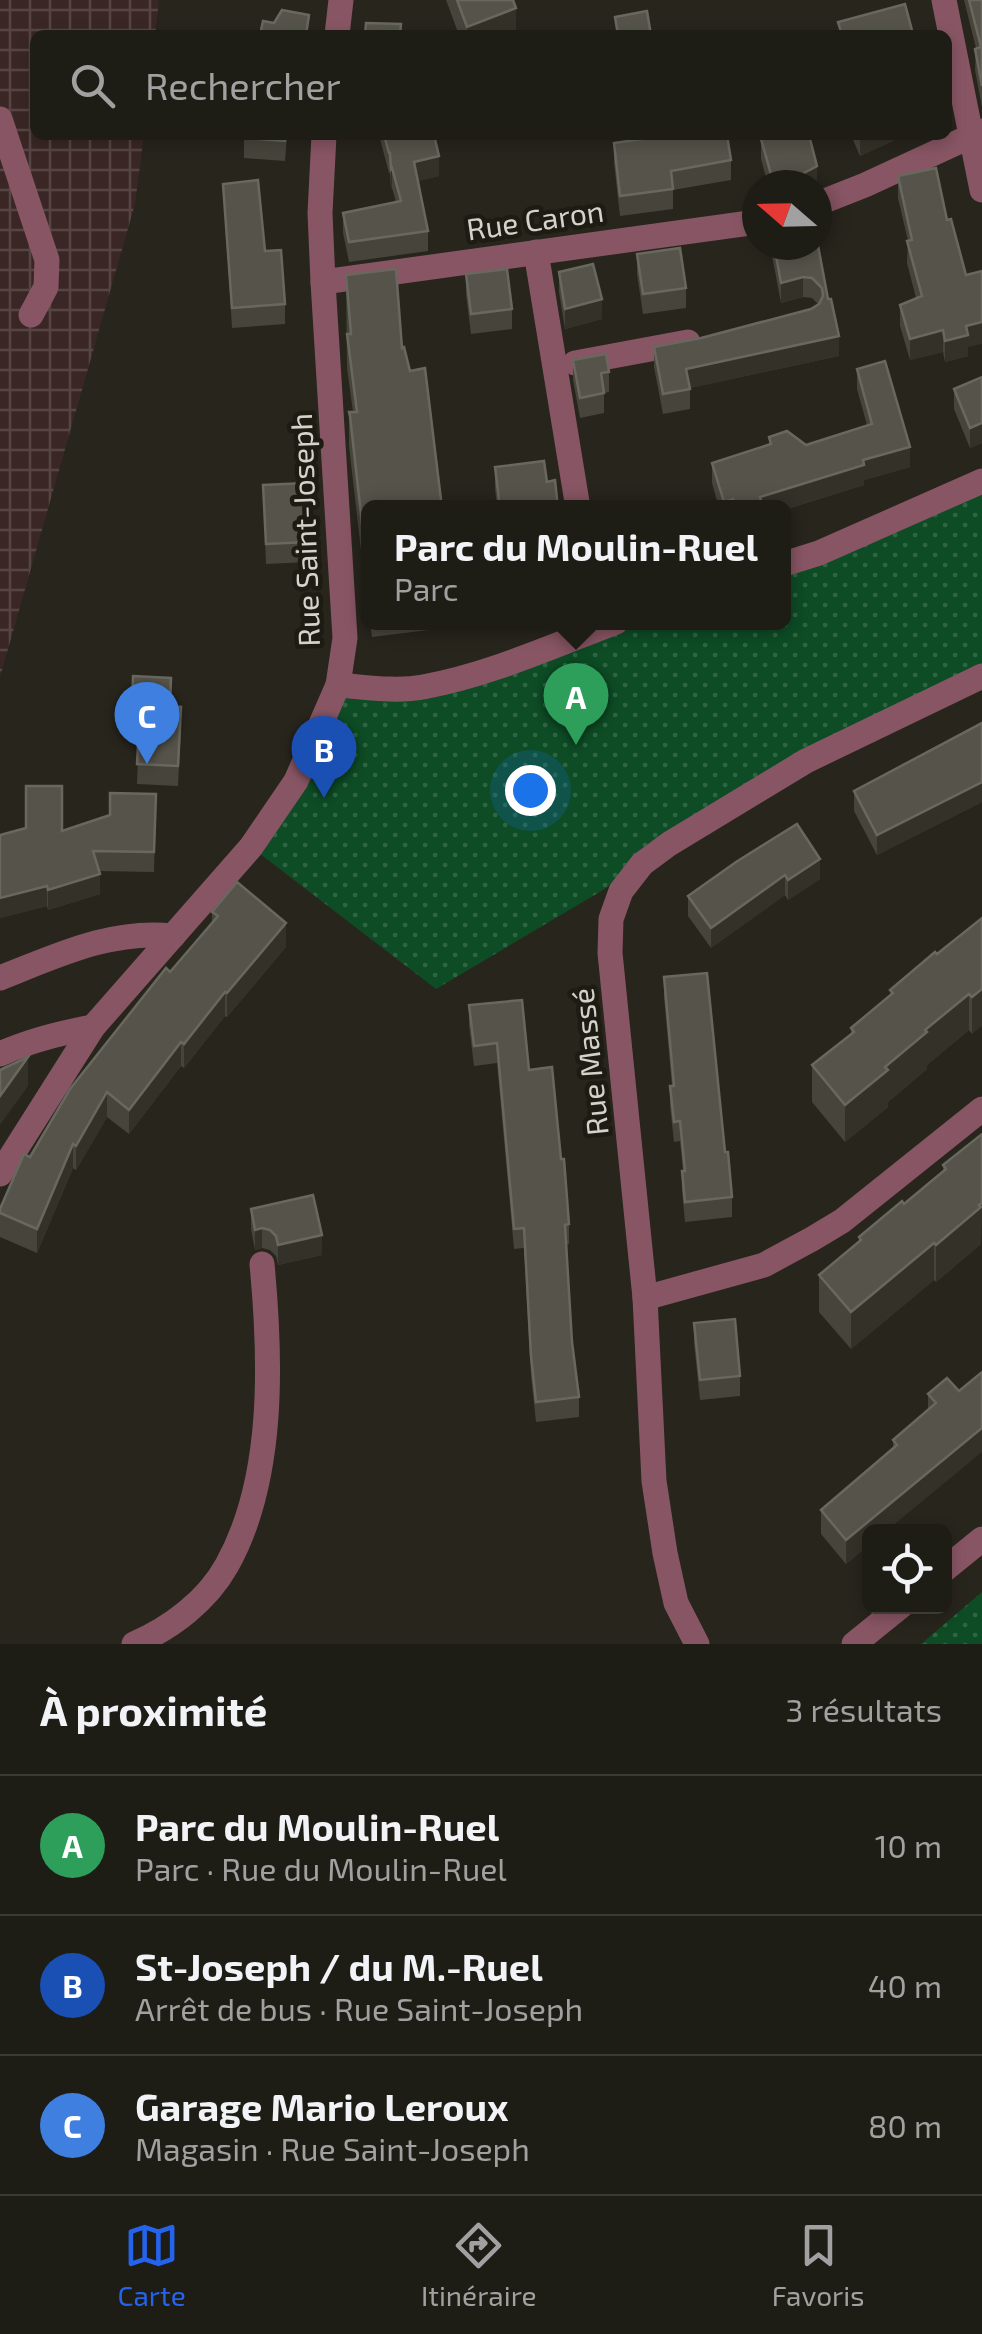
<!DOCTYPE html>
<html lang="fr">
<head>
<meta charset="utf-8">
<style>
	body { margin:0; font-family:"Exo 2",sans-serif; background:#2a2922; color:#f1f3f6 }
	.controls { position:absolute; right:30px; bottom:30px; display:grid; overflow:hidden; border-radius:15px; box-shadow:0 5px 15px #0003 }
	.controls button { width:90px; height:90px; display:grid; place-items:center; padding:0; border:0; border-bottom:2px solid #3b3a34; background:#1d1c15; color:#f1f3f6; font:50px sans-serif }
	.compass { position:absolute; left:742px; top:170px; width:90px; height:90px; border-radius:50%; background:#1d1c15; box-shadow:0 5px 15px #0003; rotate:290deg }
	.you { position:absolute; left:530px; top:790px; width:35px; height:35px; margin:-25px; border:8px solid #fff; border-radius:50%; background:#1a73e8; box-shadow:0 0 0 15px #1a73e833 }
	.badge { display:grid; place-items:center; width:65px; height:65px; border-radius:50%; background:#2563eb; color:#fff; font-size:32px; font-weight:700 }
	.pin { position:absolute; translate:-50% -82px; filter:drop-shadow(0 2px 5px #0008) }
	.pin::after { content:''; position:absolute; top:52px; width:35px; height:30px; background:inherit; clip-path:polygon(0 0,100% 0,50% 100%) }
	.popup { position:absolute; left:361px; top:500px; width:430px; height:130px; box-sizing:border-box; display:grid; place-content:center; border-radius:15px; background:#1d1c15; filter:drop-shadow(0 2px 8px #0005); font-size:32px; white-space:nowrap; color:#a0a1a0 }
	.popup b { font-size:38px; color:#f1f3f6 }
	.popup::after { content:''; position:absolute; left:50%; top:100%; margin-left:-20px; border:20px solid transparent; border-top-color:#1d1c15 }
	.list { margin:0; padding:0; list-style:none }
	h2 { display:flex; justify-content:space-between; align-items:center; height:130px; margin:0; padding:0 40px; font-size:42px }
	h2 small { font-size:32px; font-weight:400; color:#a0a1a0 }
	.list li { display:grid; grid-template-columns:65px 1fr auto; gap:30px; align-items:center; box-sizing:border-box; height:140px; padding:0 40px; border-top:2px solid #3b3a34 }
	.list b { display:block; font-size:38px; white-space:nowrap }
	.list p { margin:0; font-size:32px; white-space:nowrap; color:#a0a1a0 }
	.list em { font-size:32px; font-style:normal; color:#a0a1a0 }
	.icon { flex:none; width:55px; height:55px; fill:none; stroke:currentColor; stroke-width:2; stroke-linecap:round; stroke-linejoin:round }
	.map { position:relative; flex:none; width:982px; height:1644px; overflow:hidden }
	.search { position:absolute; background:#1d1c15; box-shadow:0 5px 15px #0003; left:30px; right:30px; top:30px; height:110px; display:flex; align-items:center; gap:25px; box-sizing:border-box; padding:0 35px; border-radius:15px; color:#a0a1a0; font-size:38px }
	.sheet { height:550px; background:#1d1c15 }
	nav { display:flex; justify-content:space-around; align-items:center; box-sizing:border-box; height:140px; border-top:2px solid #3b3a34; background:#1d1c15; font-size:28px; color:#a0a1a0 }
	nav a { display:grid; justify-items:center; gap:5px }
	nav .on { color:#2563eb }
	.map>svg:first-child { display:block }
	.industrial { fill:url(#industrial-grid) }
	.park { fill:url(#park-dots) }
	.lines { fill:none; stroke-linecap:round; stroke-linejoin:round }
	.minor { stroke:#885564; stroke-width:25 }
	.wall { fill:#47453b }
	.shaded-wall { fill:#343228 }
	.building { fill:#56544a; stroke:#69685e; stroke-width:2.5 }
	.labels { text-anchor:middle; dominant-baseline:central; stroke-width:9; stroke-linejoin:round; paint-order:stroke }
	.street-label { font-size:30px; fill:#d3d2cb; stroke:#1e1c12 }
</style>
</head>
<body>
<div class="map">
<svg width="982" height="1644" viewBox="0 0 982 1644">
	<defs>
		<pattern id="industrial-grid" width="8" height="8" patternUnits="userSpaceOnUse" patternTransform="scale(2.5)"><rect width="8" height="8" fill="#3a2725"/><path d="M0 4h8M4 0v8" fill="none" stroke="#564543"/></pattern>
		<pattern id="park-dots" width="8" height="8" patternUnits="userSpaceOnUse" patternTransform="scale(2.5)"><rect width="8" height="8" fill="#0d4c25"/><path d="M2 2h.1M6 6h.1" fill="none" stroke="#2f6543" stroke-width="1.8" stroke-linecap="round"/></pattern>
	</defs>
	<rect width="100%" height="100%" fill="#27251c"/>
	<path class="industrial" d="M0,0H159L155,35H35V135H144L135,204L0,677Z"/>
	<g class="park">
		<path d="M982,481V676L642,864L598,893L436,989L251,847L338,685L381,688L616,623L784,622V564Z"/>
		<path d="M982,1592V1644H921Z"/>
	</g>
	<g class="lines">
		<g class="minor">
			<path d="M944,0L982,190"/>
			<path d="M337,35L341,0"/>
			<path d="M0,119L47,260L46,287L31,315"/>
			<path d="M817,204L865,185L982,131"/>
			<path d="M536,252L578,508"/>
			<path d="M323,282L757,222"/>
			<path d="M575,363L688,342"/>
			<path d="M784,564L819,553L982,481"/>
			<path d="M338,685C365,687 396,692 423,687C489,675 553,646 616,622"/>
			<path d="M0,978C56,956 111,929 173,936"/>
			<path d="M0,1054C31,1040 60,1033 93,1027"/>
			<path d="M0,1174L93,1027L251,847L296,781L338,685L345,638L323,282L320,213L324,135"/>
			<path d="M645,1298L764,1265L812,1239L842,1221L982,1109"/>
			<path d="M944,1570L982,1539"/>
			<path d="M134,1644C171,1628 207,1601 227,1565C275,1479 271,1359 262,1264"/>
			<path d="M697,1644L676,1603L665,1553L654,1481L645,1298L610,953L611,919L621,891L642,864L669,844L806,761L982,676"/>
			<path d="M854,1644L901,1606"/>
		</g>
	</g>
	<g class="wall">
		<path d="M446,0H513L516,35H459Z"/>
		<path d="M964,0H982V107L975,70L976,48Z"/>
		<path d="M244,135H287L285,161L244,158Z"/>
		<path d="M379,135H434L439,176L418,181L428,231V251L349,262L343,233V213L396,202L392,188L391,189L390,173H389Z"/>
		<path d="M774,135H809L817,166V186V185H768L761,159V139Z"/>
		<path d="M851,135H906L860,156Z"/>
		<path d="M614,143L731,160V180L673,190V209L620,216L614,163Z"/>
		<path d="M898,176L947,220L966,275L968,356L945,362L943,352L910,360L900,326V305L916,298L907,263L908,241L898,198Z"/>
		<path d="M223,184L265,251L285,304V324L232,328Z"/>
		<path d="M770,245H817L839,356L690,388V409L663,414L654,367V347L701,338L811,309L818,304L812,298L803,297L781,303Z"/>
		<path d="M637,254L686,288V308L643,314L637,274Z"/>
		<path d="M559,272L602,319L565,329L559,292Z"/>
		<path d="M466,274L512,309V329L471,334L466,294Z"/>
		<path d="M346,275L368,508V611L349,446V412H353L347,368Z"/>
		<path d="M573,360L609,372V392L604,393V413L580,418L573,380Z"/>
		<path d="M857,369L910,467L864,480V485L784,510V508H719L712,483V463L769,444V437L806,445L867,425L857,389Z"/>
		<path d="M982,377V443L970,448L954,409V389Z"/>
		<path d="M495,467L547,482L558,508H497L495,488Z"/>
		<path d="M263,485L308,542V562L266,564Z"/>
		<path d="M370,622H453V627L372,637Z"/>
		<path d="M171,706L181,727L178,786L137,784L139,728H132V708Z"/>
		<path d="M982,723V802L877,855L854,811V791Z"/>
		<path d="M156,794L154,872L99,871L100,894L48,910L47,906L0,918V835L62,831L110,815Z"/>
		<path d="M820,859V879L788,900L785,895L711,948L688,916V896Z"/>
		<path d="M212,912L286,947L227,1017L225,1016L184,1068L181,1066L129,1134L107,1117L76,1170L73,1168L37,1253L0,1237V1209L170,972L212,923Z"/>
		<path d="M982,918L972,1034L969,1030L927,1065V1069L888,1102V1107L845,1142L812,1102V1065L851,1034V1028L890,995V990Z"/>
		<path d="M664,977L725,1152L732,1197V1217L685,1222L682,1191V1171H683L680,1141L674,1142L670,1106V1086H672L664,997Z"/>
		<path d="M469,1005L529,1070L569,1224V1244L566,1245L572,1342L579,1397V1417L536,1422L531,1376L524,1248L514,1249L497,1063L474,1066L469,1025Z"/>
		<path d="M982,1134L981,1244L936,1282L934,1280L851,1349L819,1312V1275L859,1242V1237L904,1204L943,1171V1165Z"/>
		<path d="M251,1209L322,1255L278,1265L276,1256L270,1250L262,1248L255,1250L251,1229Z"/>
		<path d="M694,1323L740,1376V1396L700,1400L694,1343Z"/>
		<path d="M959,1391L870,1532V1544L846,1564L821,1534V1510L893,1448V1440L928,1410V1394Z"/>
	</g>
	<g class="shaded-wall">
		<path d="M516,8V35H467V27Z"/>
		<path d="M863,135H906L860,156V136Z"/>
		<path d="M439,156V176L414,182V162Z"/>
		<path d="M817,166V186V185H802L804,173Z"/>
		<path d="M392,168V188L391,189V169Z"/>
		<path d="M803,277V297L781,303V283Z"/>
		<path d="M602,299V319L565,329V309Z"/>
		<path d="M982,322V344L968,347V356L945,362V341L966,326Z"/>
		<path d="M943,330V352L910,360V339Z"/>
		<path d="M839,336V356L686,389V369Z"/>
		<path d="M982,423V443L970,448V428Z"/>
		<path d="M910,447V467L864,480V485L784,510V508H760V497L863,460Z"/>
		<path d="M733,499V508H724V502Z"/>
		<path d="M982,782V802L877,855V835Z"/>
		<path d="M820,859V879L788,900V880Z"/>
		<path d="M100,874V894L48,910V890Z"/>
		<path d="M785,875V895L711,948V928Z"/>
		<path d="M47,886V906L0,918V898Z"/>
		<path d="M286,923V947L227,1017V993Z"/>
		<path d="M982,989V1026L972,1034V997Z"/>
		<path d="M225,992V1016L184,1068V1044Z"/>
		<path d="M969,994V1030L927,1065V1069L888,1102V1107L845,1142V1105L925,1030Z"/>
		<path d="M181,1042V1066L129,1134V1110Z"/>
		<path d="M28,1057V1086L0,1125V1096Z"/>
		<path d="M107,1092V1117L76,1170V1146Z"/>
		<path d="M73,1144V1168L37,1253V1229Z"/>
		<path d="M982,1203L981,1244L936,1282V1245Z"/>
		<path d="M262,1228V1248L255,1250V1230Z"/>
		<path d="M322,1235V1255L278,1265V1245Z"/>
		<path d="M934,1243V1280L851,1349V1312Z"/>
		<path d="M982,1428V1452L885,1532H870V1544L846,1564V1540Z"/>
	</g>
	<g class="building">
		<path d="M457,0H513L516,8L467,27Z"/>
		<path d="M969,0H982V86L975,49L981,47Z"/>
		<path d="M905,4L913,34L842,35L838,22Z"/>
		<path d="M282,10L309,15L306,35H260L263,21L274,23Z"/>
		<path d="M647,11L651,35H618L615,17Z"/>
		<path d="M366,23L401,24L400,35H365Z"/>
		<path d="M244,135H285V141L244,138Z"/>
		<path d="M384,135H434L439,156L414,162L428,231L349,242L343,213L401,201L392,168L391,169L390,153H389Z"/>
		<path d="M670,135H727L731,160L671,171L673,189L620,196L614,143Z"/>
		<path d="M774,135H809L817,166L804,173L802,185H774L761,139Z"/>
		<path d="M936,168L947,220L951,219L966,275L982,271V322L966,326L968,335L945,341L943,330L910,339L900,305L922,296L907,241L912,240L898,176Z"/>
		<path d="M258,180L265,251L281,250L285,304L232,308L223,184Z"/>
		<path d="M817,240L828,299H831L839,336L686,369L690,389L663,394L654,347L701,338L811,309L819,304L823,296L822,288L812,278L803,277L781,283L774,245H817Z"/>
		<path d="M680,248L686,288L643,294L637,254Z"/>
		<path d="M593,264L602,299L565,309L559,272Z"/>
		<path d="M396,269L402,348L404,347L410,371L425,368L442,508H368V577L350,416L349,412H357L347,334H351L346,275Z"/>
		<path d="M507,269L512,309L471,314L466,274Z"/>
		<path d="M606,354L609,372L601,373L604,393L580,398L573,360Z"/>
		<path d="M885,361L910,447L863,460L864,465L760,497L763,508H735L733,499L724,502L712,463L771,444L769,437L787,431L806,445L872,424L857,369Z"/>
		<path d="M982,377V423L970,428L954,389Z"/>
		<path d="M544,461L547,482L555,480L558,508H500L495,467Z"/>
		<path d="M305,483L308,542L266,544L263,485Z"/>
		<path d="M133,676L171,678L170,706L181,707L178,766L137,764L140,708H132Z"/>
		<path d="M982,723V782L877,835L854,791Z"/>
		<path d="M26,786H62V831L110,815V793L156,794L154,852L93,851L100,874L48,890L47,886L0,898V835L26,828Z"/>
		<path d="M797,824L820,859L788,880L785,875L711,928L688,896L736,862Z"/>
		<path d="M237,882L286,923L227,993L225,992L184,1044L181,1042L129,1110L107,1092L76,1146L73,1144L37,1229L0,1213V1209L24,1154L30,1157L70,1089L166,968L170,972L218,916L212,912Z"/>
		<path d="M982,918V989L972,997L969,994L925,1030L927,1032L885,1067L888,1070L845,1105L812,1065L854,1032L851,1028L893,993L890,990L935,952L937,954Z"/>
		<path d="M707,973L725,1152H728L732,1197L685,1202L682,1171H685L680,1121L674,1122L670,1086H674L664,977Z"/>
		<path d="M522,1000L529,1070L552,1067L561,1159H564L569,1224L565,1225L572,1342L579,1397L536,1402L531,1356L524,1228L514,1229L497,1043L474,1046L469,1005Z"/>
		<path d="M28,1057L0,1096V1070Z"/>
		<path d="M982,1134V1203L979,1205L981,1207L936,1245L934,1243L851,1312L819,1275L861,1240L859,1237L902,1201L904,1204L946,1169L943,1165Z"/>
		<path d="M313,1195L322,1235L278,1245L276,1236L270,1230L262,1228L255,1230L251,1209Z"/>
		<path d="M735,1319L740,1376L700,1380L694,1323Z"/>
		<path d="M982,1372V1428L846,1540L821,1510L897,1445L893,1440L936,1403L928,1394L947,1378L959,1391Z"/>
	</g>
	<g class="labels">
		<g class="street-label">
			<text transform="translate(535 219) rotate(-8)">Rue Caron</text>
			<text transform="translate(304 530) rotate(-92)">Rue Saint-Joseph</text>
			<text transform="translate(589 1062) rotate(-96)">Rue Massé</text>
		</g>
	</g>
</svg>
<div class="controls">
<button><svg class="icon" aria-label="locate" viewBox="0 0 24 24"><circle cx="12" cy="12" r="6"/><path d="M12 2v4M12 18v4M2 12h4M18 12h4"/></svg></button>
</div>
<svg class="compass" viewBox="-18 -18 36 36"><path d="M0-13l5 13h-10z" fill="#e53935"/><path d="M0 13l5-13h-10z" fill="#a0a1a0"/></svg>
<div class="you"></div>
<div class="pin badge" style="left:576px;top:745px;background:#2e9e5b">A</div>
<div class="popup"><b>Parc du Moulin-Ruel</b>Parc</div>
<div class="pin badge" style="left:324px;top:798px;background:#1a4fb4">B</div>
<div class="pin badge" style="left:147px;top:764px;background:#3f7fe0">C</div>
<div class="search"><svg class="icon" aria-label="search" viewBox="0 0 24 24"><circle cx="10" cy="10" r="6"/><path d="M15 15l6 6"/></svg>Rechercher</div>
</div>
<section class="sheet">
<h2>À proximité<small>3 résultats</small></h2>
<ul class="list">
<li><span class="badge" style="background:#2e9e5b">A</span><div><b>Parc du Moulin-Ruel</b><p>Parc · Rue du Moulin-Ruel</p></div><em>10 m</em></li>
<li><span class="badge" style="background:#1a4fb4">B</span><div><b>St-Joseph / du M.-Ruel</b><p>Arrêt de bus · Rue Saint-Joseph</p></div><em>40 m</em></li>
<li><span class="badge" style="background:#3f7fe0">C</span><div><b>Garage Mario Leroux</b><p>Magasin · Rue Saint-Joseph</p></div><em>80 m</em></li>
</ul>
</section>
<nav>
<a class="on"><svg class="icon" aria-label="map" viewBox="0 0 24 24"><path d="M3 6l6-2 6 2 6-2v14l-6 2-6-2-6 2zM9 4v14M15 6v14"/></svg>Carte</a>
<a><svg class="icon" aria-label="directions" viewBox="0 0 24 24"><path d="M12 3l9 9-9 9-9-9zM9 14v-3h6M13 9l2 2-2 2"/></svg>Itinéraire</a>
<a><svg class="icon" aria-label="saved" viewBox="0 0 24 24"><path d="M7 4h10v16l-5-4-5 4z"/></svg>Favoris</a>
</nav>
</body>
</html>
